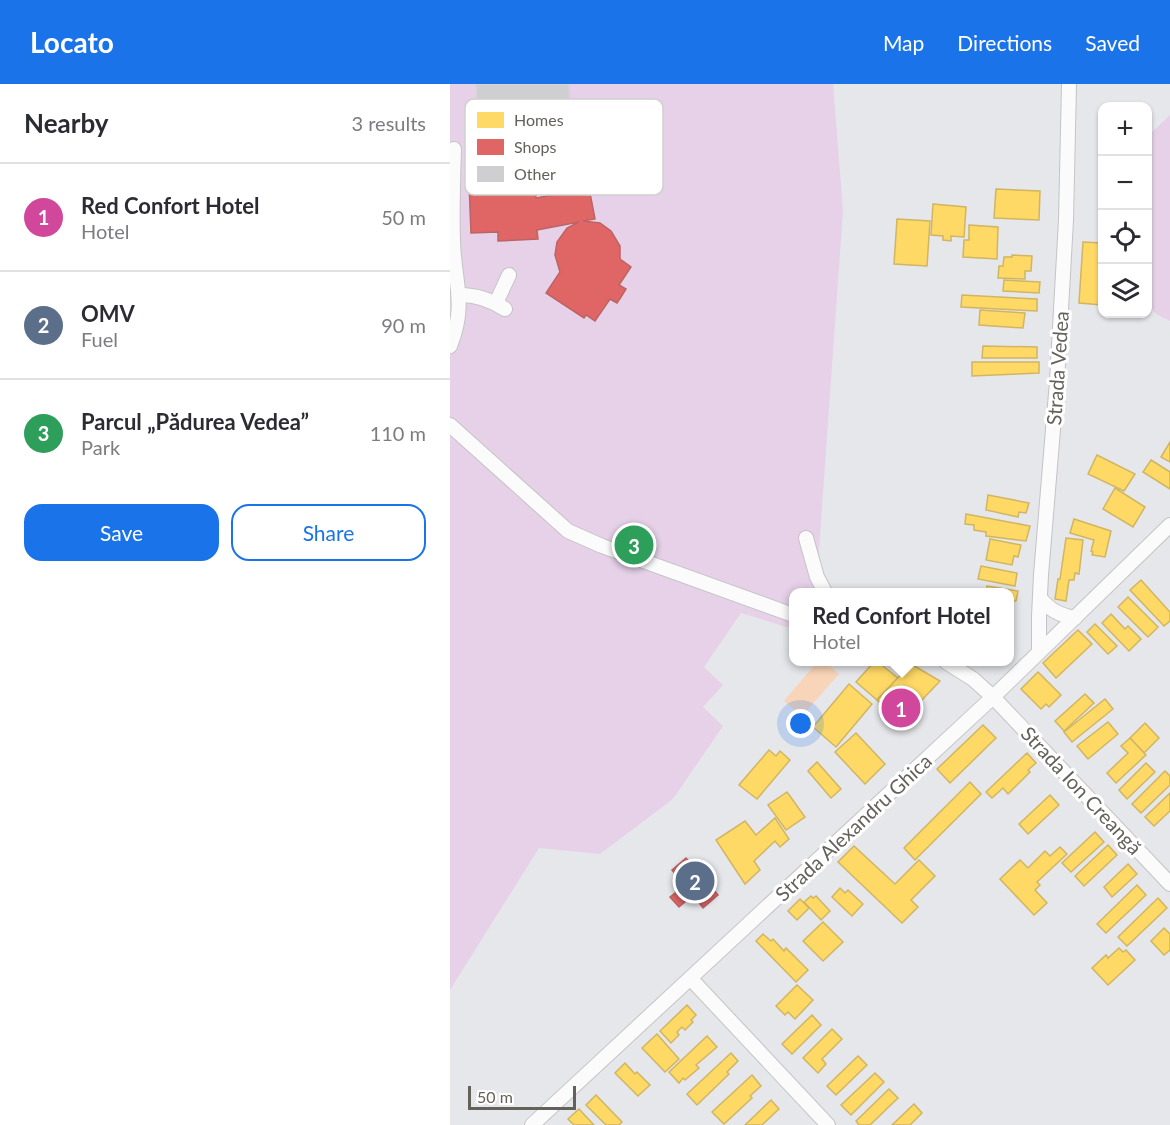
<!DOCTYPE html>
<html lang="en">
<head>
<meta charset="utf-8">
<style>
	body { margin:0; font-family:Lato,sans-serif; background:#f2f2f3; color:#2b2b33 }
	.controls { position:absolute; right:18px; top:18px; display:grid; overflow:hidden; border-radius:12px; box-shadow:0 2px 4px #0004 }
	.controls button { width:54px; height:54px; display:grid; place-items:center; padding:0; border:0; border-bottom:2px solid #e1e1e2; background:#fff; color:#2b2b33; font:30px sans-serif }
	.scale { position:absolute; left:18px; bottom:15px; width:108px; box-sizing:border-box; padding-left:6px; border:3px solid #64615b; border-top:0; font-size:16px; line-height:21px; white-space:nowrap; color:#64615b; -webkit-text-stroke:4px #fff; paint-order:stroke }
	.you { position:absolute; left:351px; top:640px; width:21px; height:21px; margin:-15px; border:4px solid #fff; border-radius:50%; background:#1a73e8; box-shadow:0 0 0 9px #1a73e833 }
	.badge { display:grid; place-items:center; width:39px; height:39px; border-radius:50%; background:#1a73e8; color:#fff; font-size:20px; font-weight:700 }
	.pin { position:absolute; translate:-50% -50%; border:3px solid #fff; box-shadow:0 2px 6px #0006 }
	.popup { position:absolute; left:339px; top:504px; width:225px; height:78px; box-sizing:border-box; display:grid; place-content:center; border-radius:12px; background:#fff; filter:drop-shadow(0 2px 4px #0005); font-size:20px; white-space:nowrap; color:#7c7c81 }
	.popup b { font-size:22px; color:#2b2b33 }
	.popup::after { content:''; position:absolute; left:50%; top:100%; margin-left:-12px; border:12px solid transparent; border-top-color:#fff }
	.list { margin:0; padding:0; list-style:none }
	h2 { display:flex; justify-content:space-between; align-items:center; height:78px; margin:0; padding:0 24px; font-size:26px }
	h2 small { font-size:20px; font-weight:400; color:#7c7c81 }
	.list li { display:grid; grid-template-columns:39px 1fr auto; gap:18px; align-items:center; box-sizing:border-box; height:108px; padding:0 24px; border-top:2px solid #e1e1e2 }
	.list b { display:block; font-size:22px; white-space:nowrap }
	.list p { margin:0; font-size:20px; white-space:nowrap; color:#7c7c81 }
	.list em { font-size:20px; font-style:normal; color:#7c7c81 }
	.actions { display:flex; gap:12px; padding:18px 24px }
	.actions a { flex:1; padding:14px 0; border:2px solid #1a73e8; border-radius:18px; text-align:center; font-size:21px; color:#1a73e8 }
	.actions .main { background:#1a73e8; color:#fff }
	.icon { flex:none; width:33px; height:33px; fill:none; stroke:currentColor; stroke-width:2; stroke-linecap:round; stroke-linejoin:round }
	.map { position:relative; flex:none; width:720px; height:1041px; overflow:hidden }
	header { display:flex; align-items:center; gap:36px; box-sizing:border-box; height:84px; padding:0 30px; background:#1a73e8; color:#fff }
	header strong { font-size:28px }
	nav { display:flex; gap:33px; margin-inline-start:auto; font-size:21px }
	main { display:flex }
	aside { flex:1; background:#fff }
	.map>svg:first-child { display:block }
	.green { fill:#e6d1e8 }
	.water { fill:#f8d4b9 }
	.homes { fill:#ffd966; stroke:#d0b563; stroke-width:1.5 }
	.shops { fill:#e06666; stroke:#bb6463; stroke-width:1.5 }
	.building { fill:#cfcfd2; stroke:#d6d6da; stroke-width:1.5 }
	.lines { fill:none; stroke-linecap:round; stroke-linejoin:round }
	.street-casing { stroke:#c4c4c4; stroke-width:16 }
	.street { stroke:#fbfbfc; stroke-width:14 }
	.labels { text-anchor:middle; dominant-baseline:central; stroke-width:6; stroke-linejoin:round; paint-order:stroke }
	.street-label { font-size:20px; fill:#64615b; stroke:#fff }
	.key { fill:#fff; stroke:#d0d0ce; stroke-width:1.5 }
	.key-label { font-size:16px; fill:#64615b }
</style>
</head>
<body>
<header>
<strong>Locato</strong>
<nav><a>Map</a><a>Directions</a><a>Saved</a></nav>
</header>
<main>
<aside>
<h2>Nearby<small>3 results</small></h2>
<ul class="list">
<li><span class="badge" style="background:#d1479c">1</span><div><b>Red Confort Hotel</b><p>Hotel</p></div><em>50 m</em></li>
<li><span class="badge" style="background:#5c6f8a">2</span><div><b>OMV</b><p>Fuel</p></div><em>90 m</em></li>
<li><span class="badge" style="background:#2e9e5b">3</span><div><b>Parcul „Pădurea Vedea”</b><p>Park</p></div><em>110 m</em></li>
</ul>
<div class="actions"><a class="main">Save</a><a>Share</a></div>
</aside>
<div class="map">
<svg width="720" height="1041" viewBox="0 0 720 1041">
	<rect width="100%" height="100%" fill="#e6e7eb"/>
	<g class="green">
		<path d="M0,0H383L393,127L367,493L363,508H343V545L291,529L254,583L273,601L253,623L273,642L223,715L150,770L89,764L0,906Z"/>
		<path d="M720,31V237L706,230L698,220V52Z"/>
	</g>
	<path class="water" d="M367,578H375L389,590L352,632L334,617Z"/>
	<g class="homes">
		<path d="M546,105L590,107L589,136L544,134Z"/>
		<path d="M483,120L516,123L514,153L501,152V157L493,156V152L481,151Z"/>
		<path d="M447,135L480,137L477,182L444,180Z"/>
		<path d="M519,141L548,143L547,175L513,173L514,156H519Z"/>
		<path d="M633,158L652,159V221L629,219Z"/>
		<path d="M562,171L582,172L581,187H575V195L548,194L549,182H553L554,173H562Z"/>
		<path d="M554,196L590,198L589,209L553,207Z"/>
		<path d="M512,211L587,215V227L511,223Z"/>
		<path d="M530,226L575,229L573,244L529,241Z"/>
		<path d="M533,262L587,263V274H532Z"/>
		<path d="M522,278H589V289L522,292Z"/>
		<path d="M720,358V378L711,373Z"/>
		<path d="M647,371L685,390L674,407L638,390Z"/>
		<path d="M701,376L720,388V405L693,388Z"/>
		<path d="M665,404L695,423L683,443L653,425Z"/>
		<path d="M538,411L579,419L576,429L569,428L568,433L536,426Z"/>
		<path d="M516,430L580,442L576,457L536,452V448L524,446V441L515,440Z"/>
		<path d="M624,435L661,447L655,473L642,471L643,468L641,467L644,456L620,449Z"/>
		<path d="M616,454L633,456L629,490L625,489L624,496H619L616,517L605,515L608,495H610Z"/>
		<path d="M540,455L571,461L568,473L564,472L562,481L536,476Z"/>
		<path d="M531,482L567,489L565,502L528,495Z"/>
		<path d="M691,496L720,528V537L714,542L680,506Z"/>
		<path d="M537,502L568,507L566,517H559V508H536Z"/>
		<path d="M678,513L708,543L698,553L668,523Z"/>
		<path d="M661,530L675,545L678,542L691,555L679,567L652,539Z"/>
		<path d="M645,540L667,562L658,570L637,548Z"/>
		<path d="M628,546L642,560L606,594L593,579Z"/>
		<path d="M424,578H428L448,594L427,616L406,598Z"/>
		<path d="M461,580L490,597L450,639L427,616Z"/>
		<path d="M588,588L611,611L599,623L596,620L591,625L571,605Z"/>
		<path d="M399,600L422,620L386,663L363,643Z"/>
		<path d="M635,610L644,619L614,647L605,637Z"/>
		<path d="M655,615L663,625L622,658L614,648Z"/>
		<path d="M658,638L668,650L638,675L627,662Z"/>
		<path d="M695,639L709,654L694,669L680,654Z"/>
		<path d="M533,641L546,654L500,699L487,685Z"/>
		<path d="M406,649L435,680L415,700L385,668Z"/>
		<path d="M680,654L696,671L666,699L657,689L678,669L671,662Z"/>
		<path d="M319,666L326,672L330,667L340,676L307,715L289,701Z"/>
		<path d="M577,669L586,679L578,686L580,688L558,710L553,704L542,714L536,708Z"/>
		<path d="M367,678L391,705L381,714L358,687Z"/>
		<path d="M696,679L705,688L677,715L669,706Z"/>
		<path d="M715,687L720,692V701L691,729L682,720Z"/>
		<path d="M520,698L531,710L465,776L454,764Z"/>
		<path d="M337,708L355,733L336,746L318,721Z"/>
		<path d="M720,709V727L704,742L695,733Z"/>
		<path d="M600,711L609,721L578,750L569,740Z"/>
		<path d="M325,734L339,755L330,763L325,757L304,777L310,786L295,800L266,756L295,737L306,751Z"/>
		<path d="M645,748L654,758L621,788L612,779Z"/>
		<path d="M658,761L667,771L634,802L625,792Z"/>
		<path d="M404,762L445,800L469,776L485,792L461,816L468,823L452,839L388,778Z"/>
		<path d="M610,763L617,770L587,798L590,801L585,806L597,819L584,831L550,795L570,776L578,784L595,767L600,772Z"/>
		<path d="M678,780L687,790L662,813L654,803Z"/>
		<path d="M687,801L696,811L656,849L647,840Z"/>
		<path d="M390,804L395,809L398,806L413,820L402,832L382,813Z"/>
		<path d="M361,812L363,814L366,812L380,827L371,836L354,818Z"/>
		<path d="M708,814L717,824L677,862L668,853Z"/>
		<path d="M350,815L359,824L347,836L338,827Z"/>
		<path d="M373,838L393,858L373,877L353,857Z"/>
		<path d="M714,844L720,850V866L714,871L701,857Z"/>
		<path d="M313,850L321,857L323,855L334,867L336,864L358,886L346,898L306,857Z"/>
		<path d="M669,864L673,868L676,866L685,876L658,901L642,884L656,871L658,874Z"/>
		<path d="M347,901L363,916L345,935L338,928L335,931L326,922Z"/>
		<path d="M237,921L246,931L241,936L243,938L235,946L232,943L227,948L229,951L221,959L210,947Z"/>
		<path d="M362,931L371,941L342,970L332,960Z"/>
		<path d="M382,945L392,955L372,975L376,980L368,989L353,974Z"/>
		<path d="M207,950L229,975L215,988L192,964Z"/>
		<path d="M257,952L267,963L246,981L249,984L235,996L233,994L229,999L219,988Z"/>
		<path d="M281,969L288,977L277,988L279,990L247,1021L237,1010Z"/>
		<path d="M408,972L417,981L386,1011L377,1002Z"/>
		<path d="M175,979L185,990L187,988L200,1001L188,1012L165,989Z"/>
		<path d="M425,989L434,998L401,1031L391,1021Z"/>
		<path d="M302,991L311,1002L300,1012L302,1014L274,1040L262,1028Z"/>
		<path d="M439,1005L448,1014L420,1041H409L406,1037Z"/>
		<path d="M146,1011L172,1038L169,1041H156L136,1021Z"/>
		<path d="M321,1016L329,1025L312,1041H295Z"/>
		<path d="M464,1020L472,1029L460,1041H442Z"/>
		<path d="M129,1025L144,1041H124L118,1035Z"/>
	</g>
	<g class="shops">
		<path d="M85,95L86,114L139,104L145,135L133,137L150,139L161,147L170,162V175L181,183L169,201L176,205L171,213L167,219L160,215L145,237L136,231L134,234L96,209L110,188L105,171L107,158L117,144L129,138L87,146L88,155L48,157V148L21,149L19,98Z"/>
		<path d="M236,774L268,811L253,824L243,811L229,823L220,813L235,801L222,786Z"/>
	</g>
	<path class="building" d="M26,0H119L120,21L86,22V32H78L77,22L27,24Z"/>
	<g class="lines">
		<defs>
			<g id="street">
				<path d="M10,211C27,211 41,216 55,225"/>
				<path d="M46,219L59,191"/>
				<path d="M0,262C17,220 4,198 3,157C2,126 3,95 4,65"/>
				<path d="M0,341L118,447L152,462L343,531"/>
				<path d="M356,454L367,493L375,508"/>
				<path d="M590,514C600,526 609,531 625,534"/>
				<path d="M589,568V532L591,491L607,297L616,136L619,0"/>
				<path d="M496,578L523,595L543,613L720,800"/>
				<path d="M241,895L378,1041"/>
				<path d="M82,1041L543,613L720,441"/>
			</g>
		</defs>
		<use href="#street" class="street-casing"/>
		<use href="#street" class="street"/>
	</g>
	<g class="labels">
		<g class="street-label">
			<text transform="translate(607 284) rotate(-86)">Strada Vedea</text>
			<text transform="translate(632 706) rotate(47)">Strada Ion Creangă</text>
			<text transform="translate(403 743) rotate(-43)">Strada Alexandru Ghica</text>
		</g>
	</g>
	<rect x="15" y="15" width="198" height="96" rx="9" class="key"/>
	<rect x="27" y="28" width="27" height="16" fill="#ffd966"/>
	<rect x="27" y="55" width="27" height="16" fill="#e06666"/>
	<rect x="27" y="82" width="27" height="16" fill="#cfcfd2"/>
	<g class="key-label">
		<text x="64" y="42">Homes</text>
		<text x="64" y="69">Shops</text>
		<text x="64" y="96">Other</text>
	</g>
</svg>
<div class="controls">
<button>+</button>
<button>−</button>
<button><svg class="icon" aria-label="locate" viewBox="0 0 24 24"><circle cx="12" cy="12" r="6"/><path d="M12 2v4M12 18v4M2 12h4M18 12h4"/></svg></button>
<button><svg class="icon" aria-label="layers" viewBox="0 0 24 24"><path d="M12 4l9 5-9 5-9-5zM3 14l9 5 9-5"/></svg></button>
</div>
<div class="scale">50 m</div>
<div class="you"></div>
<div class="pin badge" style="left:451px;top:624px;background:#d1479c">1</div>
<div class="popup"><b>Red Confort Hotel</b>Hotel</div>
<div class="pin badge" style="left:245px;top:797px;background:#5c6f8a">2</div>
<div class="pin badge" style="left:184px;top:461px;background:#2e9e5b">3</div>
</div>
</main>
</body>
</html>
